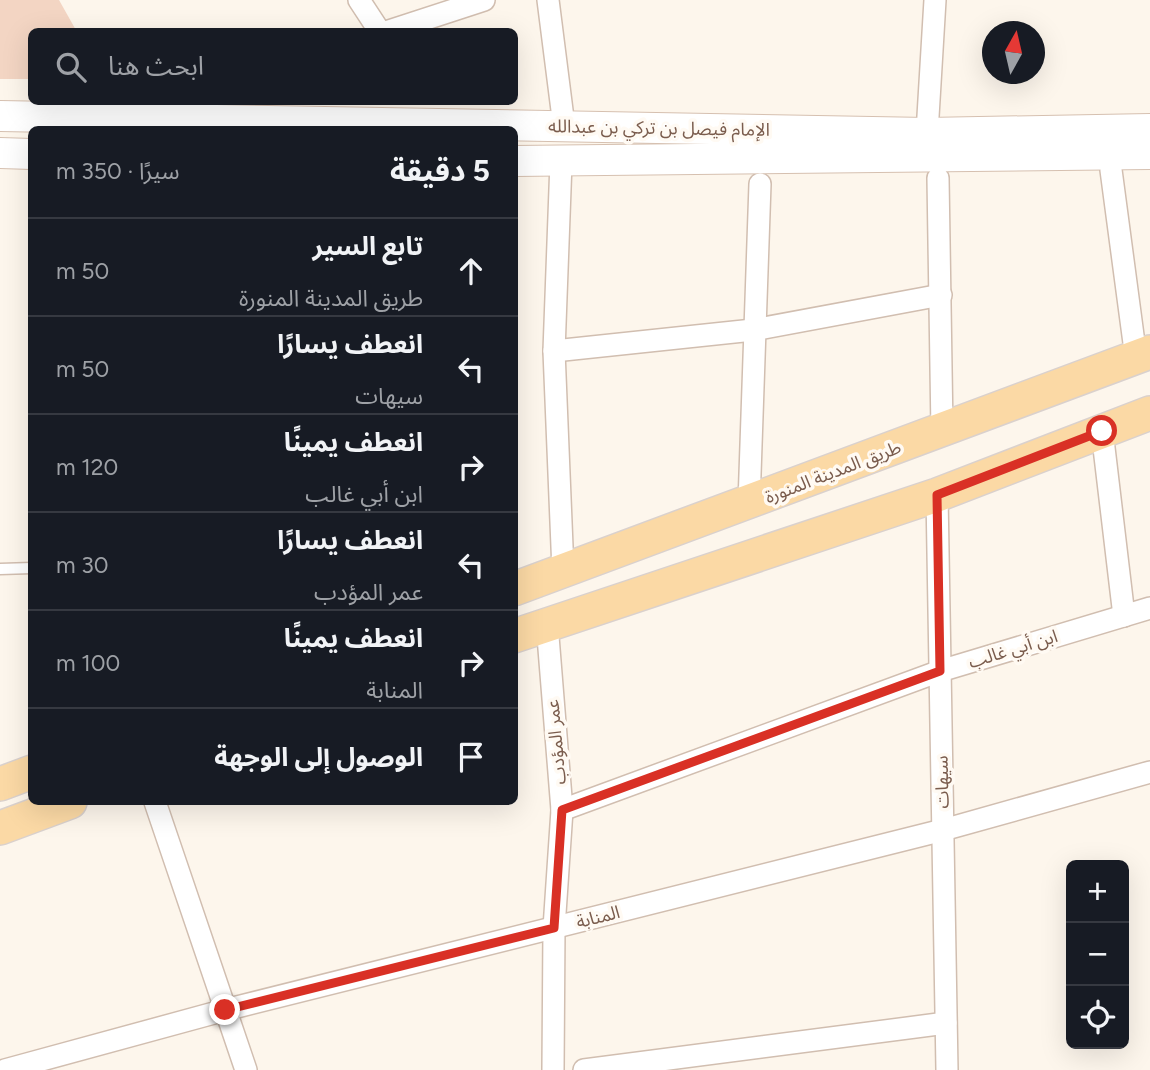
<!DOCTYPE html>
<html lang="ar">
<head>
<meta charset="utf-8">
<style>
	body { margin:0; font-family:Figtree,"Noto Sans Arabic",sans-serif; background:#242831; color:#f1f3f6; direction:rtl }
	.controls { position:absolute; right:21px; bottom:21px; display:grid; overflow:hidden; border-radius:10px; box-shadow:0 7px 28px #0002 }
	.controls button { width:63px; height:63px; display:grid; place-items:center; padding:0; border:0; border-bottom:2px solid #363941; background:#171b24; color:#f1f3f6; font:35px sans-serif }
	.compass { position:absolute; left:982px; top:21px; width:63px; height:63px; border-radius:50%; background:#171b24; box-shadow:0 7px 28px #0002; rotate:8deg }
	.stop { position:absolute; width:21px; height:21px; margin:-16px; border:5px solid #d93025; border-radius:50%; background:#fff }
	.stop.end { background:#d93025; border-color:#fff; box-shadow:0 2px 7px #0008 }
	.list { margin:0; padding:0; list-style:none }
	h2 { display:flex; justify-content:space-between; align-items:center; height:91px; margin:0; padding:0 28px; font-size:30px }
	h2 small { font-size:23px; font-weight:400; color:#9ea1a6 }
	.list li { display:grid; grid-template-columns:46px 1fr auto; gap:21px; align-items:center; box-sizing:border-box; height:98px; padding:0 28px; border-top:2px solid #363941 }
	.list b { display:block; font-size:26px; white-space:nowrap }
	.list p { margin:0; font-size:23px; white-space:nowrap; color:#9ea1a6 }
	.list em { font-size:23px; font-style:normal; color:#9ea1a6 }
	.icon { flex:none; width:38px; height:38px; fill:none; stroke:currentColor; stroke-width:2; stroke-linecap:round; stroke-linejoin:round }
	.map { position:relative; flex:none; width:1150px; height:1070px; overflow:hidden; direction:ltr }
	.search { position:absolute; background:#171b24; box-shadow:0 7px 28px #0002; left:28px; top:28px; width:490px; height:77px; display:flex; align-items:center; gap:18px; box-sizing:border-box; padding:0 24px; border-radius:10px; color:#9ea1a6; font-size:26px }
	.panel { position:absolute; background:#171b24; box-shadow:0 7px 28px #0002; left:28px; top:126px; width:490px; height:679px; border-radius:10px; direction:rtl }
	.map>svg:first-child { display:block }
	.building { fill:#f3d5c3 }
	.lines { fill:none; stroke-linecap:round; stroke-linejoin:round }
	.service-casing { stroke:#d1beb0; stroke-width:13 }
	.minor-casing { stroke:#d1beb0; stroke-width:24 }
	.secondary-casing { stroke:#d6c0b0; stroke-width:32 }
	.primary-casing { stroke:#dad1cd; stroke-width:36 }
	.service { stroke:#fff; stroke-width:10 }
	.minor { stroke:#fff; stroke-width:21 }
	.secondary { stroke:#fff; stroke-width:30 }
	.primary { stroke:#fbd9a5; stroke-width:33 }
	.route { stroke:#d93025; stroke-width:9 }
	.labels { text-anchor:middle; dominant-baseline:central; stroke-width:7; stroke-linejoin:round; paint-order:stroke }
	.street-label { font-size:18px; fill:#7a5c4d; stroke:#fffaf3 }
</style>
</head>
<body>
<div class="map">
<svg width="1150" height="1070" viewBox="0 0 1150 1070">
	<rect width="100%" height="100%" fill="#fdf6ec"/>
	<path class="building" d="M0,0H59L77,32H32V79H0Z"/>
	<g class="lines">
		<defs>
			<path id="service" d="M0,569L32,568"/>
			<g id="minor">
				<path d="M359,0L380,32"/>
				<path d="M548,0L564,126"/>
				<path d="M386,32L484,0"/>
				<path d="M136,112L169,102"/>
				<path d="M927,133L935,0"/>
				<path d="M561,162L554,351L563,571"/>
				<path d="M1111,170L1136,358"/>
				<path d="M938,178L942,431"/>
				<path d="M554,351L753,330L941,295"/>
				<path d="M1102,431L1124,616"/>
				<path d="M937,495L947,1070"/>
				<path d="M749,503L760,184"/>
				<path d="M547,624L562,810L554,928L553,1070"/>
				<path d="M155,802L246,1070"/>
				<path d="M562,810L940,671L1150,608"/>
				<path d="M5,1070L225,1010L943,830L1150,772"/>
				<path d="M584,1070L946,1023"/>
			</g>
			<g id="secondary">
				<path d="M0,116L927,133L1150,129"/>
				<path d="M0,153L32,154"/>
				<path d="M514,161L1150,154"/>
			</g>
			<g id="primary">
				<path d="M514,589L1150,352"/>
				<path d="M514,636L937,495L1150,413"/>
				<path d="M0,784L32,772"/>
				<path d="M0,828L70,802"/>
			</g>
		</defs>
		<use href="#service" class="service-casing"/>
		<use href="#minor" class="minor-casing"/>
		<use href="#secondary" class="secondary-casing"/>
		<use href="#primary" class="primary-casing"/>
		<use href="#service" class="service"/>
		<use href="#minor" class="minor"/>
		<use href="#secondary" class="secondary"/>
		<use href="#primary" class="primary"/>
	</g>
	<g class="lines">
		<path class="route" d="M225,1010L554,928L562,810L940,671L937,495L1102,431"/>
	</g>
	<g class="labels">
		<g class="street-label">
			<text transform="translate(659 128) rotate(1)">الإمام فيصل بن تركي بن عبدالله</text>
			<text transform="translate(833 472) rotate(-21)">طريق المدينة المنورة</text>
			<text transform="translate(1013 649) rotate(-17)">ابن أبي غالب</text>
			<text transform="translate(556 742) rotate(-95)">عمر المؤدب</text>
			<text transform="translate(942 782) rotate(-91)">سيهات</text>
			<text transform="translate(598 917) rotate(-14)">المنابة</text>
		</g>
	</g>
</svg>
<div class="controls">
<button>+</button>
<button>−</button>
<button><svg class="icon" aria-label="locate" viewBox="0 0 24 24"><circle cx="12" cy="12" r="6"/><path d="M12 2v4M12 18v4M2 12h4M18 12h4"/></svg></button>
</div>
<svg class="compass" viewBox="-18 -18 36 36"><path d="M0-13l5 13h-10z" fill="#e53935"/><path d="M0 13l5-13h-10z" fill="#9ea1a6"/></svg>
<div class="stop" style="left:1102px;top:431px"></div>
<div class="stop end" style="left:225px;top:1010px"></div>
<div class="search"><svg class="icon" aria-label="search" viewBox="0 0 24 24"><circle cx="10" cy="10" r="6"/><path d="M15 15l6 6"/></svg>ابحث هنا</div>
<section class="panel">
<h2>5 دقيقة<small>سيرًا · 350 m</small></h2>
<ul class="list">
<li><svg class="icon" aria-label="ahead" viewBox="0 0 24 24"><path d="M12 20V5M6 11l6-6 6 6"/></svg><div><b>تابع السير</b><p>طريق المدينة المنورة</p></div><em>50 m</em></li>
<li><svg class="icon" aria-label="left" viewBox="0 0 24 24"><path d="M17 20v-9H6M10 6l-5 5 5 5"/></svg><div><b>انعطف يسارًا</b><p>سيهات</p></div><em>50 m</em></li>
<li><svg class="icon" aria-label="right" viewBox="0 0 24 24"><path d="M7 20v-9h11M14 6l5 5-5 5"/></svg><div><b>انعطف يمينًا</b><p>ابن أبي غالب</p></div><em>120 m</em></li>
<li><svg class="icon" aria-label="left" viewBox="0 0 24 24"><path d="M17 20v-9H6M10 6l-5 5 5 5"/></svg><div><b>انعطف يسارًا</b><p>عمر المؤدب</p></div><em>30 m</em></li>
<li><svg class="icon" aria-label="right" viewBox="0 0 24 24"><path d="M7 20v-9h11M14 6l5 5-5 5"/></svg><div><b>انعطف يمينًا</b><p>المنابة</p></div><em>100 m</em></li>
<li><svg class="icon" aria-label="arrive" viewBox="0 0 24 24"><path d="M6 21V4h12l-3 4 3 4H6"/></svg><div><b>الوصول إلى الوجهة</b></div></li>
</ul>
</section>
</div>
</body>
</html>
